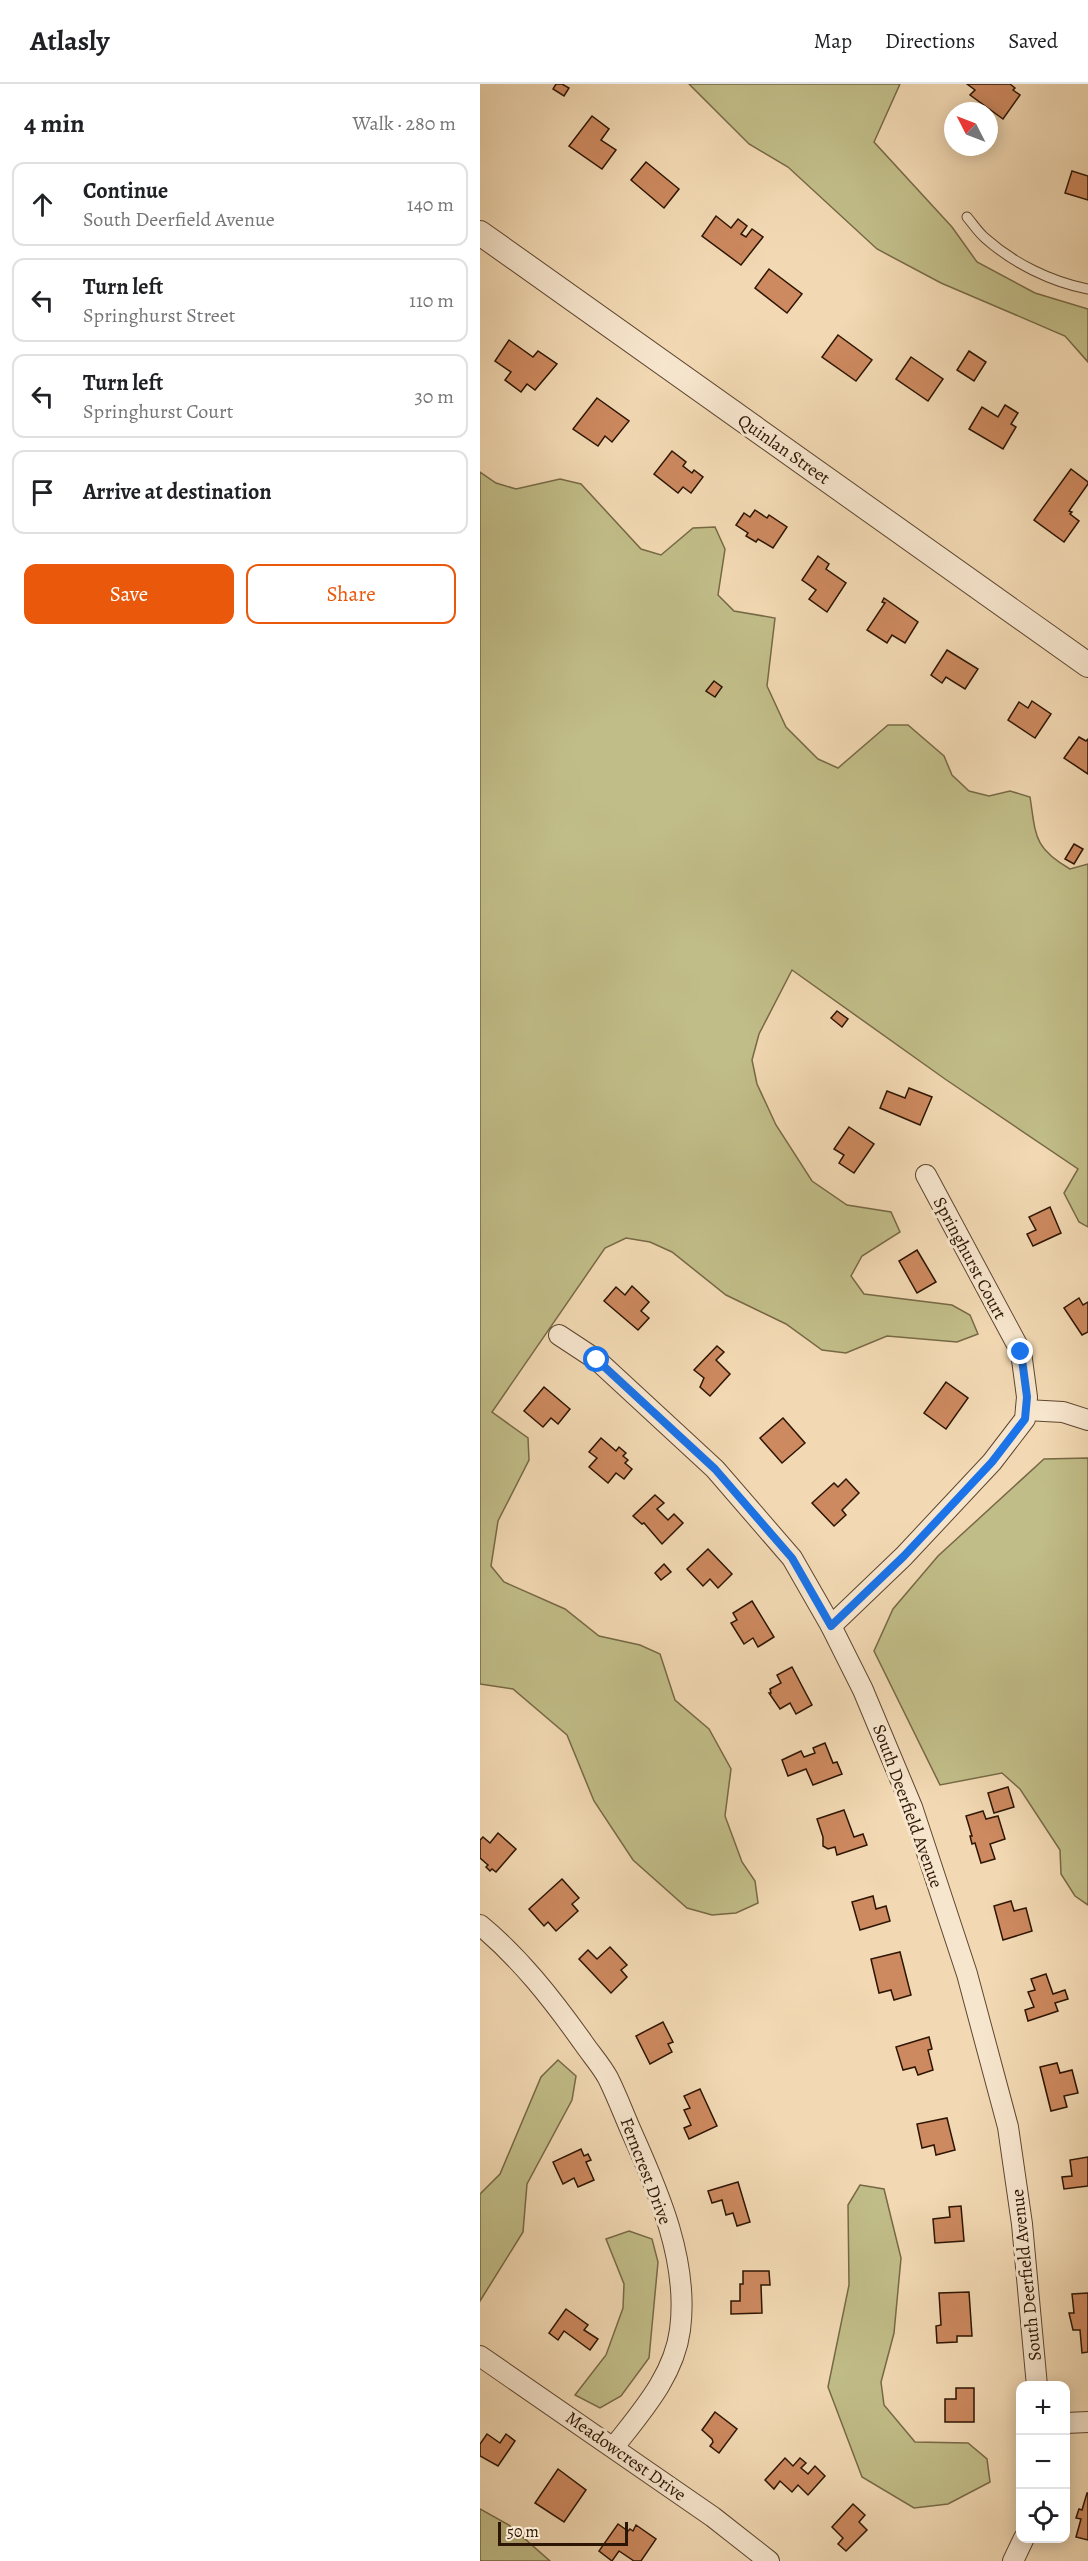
<!DOCTYPE html>
<html lang="en">
<head>
<meta charset="utf-8">
<style>
	body { margin:0; font-family:Alegreya,serif; background:#f2f2f2; color:#202124 }
	.controls { position:absolute; right:18px; bottom:18px; display:grid; overflow:hidden; border-radius:12px; box-shadow:0 3px 15px #0003 }
	.controls button { width:54px; height:54px; display:grid; place-items:center; padding:0; border:0; border-bottom:2px solid #e0e0e0; background:#fff; color:#202124; font:30px sans-serif }
	.compass { position:absolute; left:464px; top:18px; width:54px; height:54px; border-radius:50%; background:#fff; box-shadow:0 3px 15px #0003; rotate:312deg }
	.scale { position:absolute; left:18px; bottom:15px; width:130px; box-sizing:border-box; padding-left:6px; border:3px solid #2d1503; border-top:0; font-size:16px; line-height:21px; white-space:nowrap; color:#2d1503; -webkit-text-stroke:4px #f7e6ce; paint-order:stroke }
	.stop { position:absolute; width:18px; height:18px; margin:-14px; border:4px solid #1a73e8; border-radius:50%; background:#fff }
	.stop.end { background:#1a73e8; border-color:#fff; box-shadow:0 2px 6px #0008 }
	.list { margin:0; padding:0; list-style:none }
	h2 { display:flex; justify-content:space-between; align-items:center; height:78px; margin:0; padding:0 24px; font-size:26px }
	h2 small { font-size:20px; font-weight:400; color:#757577 }
	.list li { display:grid; grid-template-columns:39px 1fr auto; gap:18px; align-items:center; box-sizing:border-box; height:84px; margin:0 12px 12px; padding:0 12px; border:2px solid #e0e0e0; border-radius:12px }
	.list b { display:block; font-size:22px; white-space:nowrap }
	.list p { margin:0; font-size:20px; white-space:nowrap; color:#757577 }
	.list em { font-size:20px; font-style:normal; color:#757577 }
	.actions { display:flex; gap:12px; padding:18px 24px }
	.actions a { flex:1; padding:14px 0; border:2px solid #ea580c; border-radius:12px; text-align:center; font-size:21px; color:#ea580c }
	.actions .main { background:#ea580c; color:#fff }
	.icon { flex:none; width:33px; height:33px; fill:none; stroke:currentColor; stroke-width:2; stroke-linecap:round; stroke-linejoin:round }
	.map { position:relative; flex:none; width:608px; height:2477px; overflow:hidden }
	header { display:flex; align-items:center; gap:36px; box-sizing:border-box; height:84px; padding:0 30px; background:#fff; border-bottom:2px solid #e0e0e0 }
	header strong { font-size:28px }
	nav { display:flex; gap:33px; margin-inline-start:auto; font-size:21px }
	main { display:flex }
	aside { flex:1; background:#fff }
	.map>svg:first-child { display:block }
	.green { fill:#c1bd88; stroke:#776946; stroke-width:1.5 }
	.building { fill:#cd895f; stroke:#2d1503; stroke-width:1.5 }
	.lines { fill:none; stroke-linecap:round; stroke-linejoin:round }
	.service-casing { stroke:#5e462f; stroke-width:11 }
	.minor-casing { stroke:#5e462f; stroke-width:22 }
	.tertiary-casing { stroke:#5e462f; stroke-width:26 }
	.service { stroke:#f7e6ce; stroke-width:9 }
	.minor { stroke:#f7e6ce; stroke-width:20 }
	.tertiary { stroke:#f7e6ce; stroke-width:24 }
	.route { stroke:#1a73e8; stroke-width:8 }
	.labels { text-anchor:middle; dominant-baseline:central; stroke-width:6; stroke-linejoin:round; paint-order:stroke }
	.street-label { font-size:18px; fill:#2d1503; stroke:#f7e6ce }
</style>
</head>
<body>
<header>
<strong>Atlasly</strong>
<nav><a>Map</a><a>Directions</a><a>Saved</a></nav>
</header>
<main>
<aside>
<h2>4 min<small>Walk · 280 m</small></h2>
<ul class="list">
<li><svg class="icon" aria-label="ahead" viewBox="0 0 24 24"><path d="M12 20V5M6 11l6-6 6 6"/></svg><div><b>Continue</b><p>South Deerfield Avenue</p></div><em>140 m</em></li>
<li><svg class="icon" aria-label="left" viewBox="0 0 24 24"><path d="M17 20v-9H6M10 6l-5 5 5 5"/></svg><div><b>Turn left</b><p>Springhurst Street</p></div><em>110 m</em></li>
<li><svg class="icon" aria-label="left" viewBox="0 0 24 24"><path d="M17 20v-9H6M10 6l-5 5 5 5"/></svg><div><b>Turn left</b><p>Springhurst Court</p></div><em>30 m</em></li>
<li><svg class="icon" aria-label="arrive" viewBox="0 0 24 24"><path d="M6 21V4h12l-3 4 3 4H6"/></svg><div><b>Arrive at destination</b></div></li>
</ul>
<div class="actions"><a class="main">Save</a><a>Share</a></div>
</aside>
<div class="map">
<svg width="608" height="2477" viewBox="0 0 608 2477">
	<rect width="100%" height="100%" fill="#f2d9b3"/>
	<filter id="stains"><feTurbulence type="fractalNoise" baseFrequency=".00333" numOctaves="4"/><feColorMatrix values="0 0 0 0 .2 0 0 0 0 .09 0 0 0 0 .02 0 0 0 .5 -.17"/></filter>
	<radialGradient id="worn" r=".72"><stop offset=".6" stop-color="#630" stop-opacity="0"/><stop offset="1" stop-color="#630" stop-opacity=".3"/></radialGradient>
	<g class="green">
		<path d="M209,0H420L394,58L472,143L497,178L555,209L608,225V278L585,252L461,199L397,165L308,83L269,60Z"/>
		<path d="M0,388L16,399L36,405L80,395L101,400L161,465L181,471L213,444L235,443L245,465L238,511L254,527L295,534L287,602L306,643L338,675L358,684L408,641H428L464,672L472,691L489,707L509,712L530,707L550,713C556,751 553,764 590,785L608,780V1143L599,1138L584,1109L598,1085L465,995L312,886L279,950L272,976L277,1000L296,1041L332,1097L367,1121L411,1128L420,1148L382,1172L371,1192L384,1210L472,1221L490,1231L498,1250L477,1258L407,1252L366,1269L342,1266L306,1240L246,1211L192,1168L170,1158L146,1154L125,1164L12,1328L48,1354L49,1376L18,1437L11,1482L24,1498L85,1525L119,1552L160,1561L180,1570L195,1616L229,1645L251,1685L245,1732L262,1778L275,1797L278,1819L256,1829L232,1831L207,1824L153,1776L114,1717L87,1651L33,1605L0,1600Z"/>
		<path d="M608,1374V1821L595,1812L581,1790L580,1766L540,1705L522,1689L460,1701L394,1567L413,1525L458,1472L564,1375Z"/>
		<path d="M78,1976L96,1992L92,2016L47,2100L43,2148L0,2217V2110L20,2090L61,1993Z"/>
		<path d="M380,2101L404,2105L421,2174L414,2249L401,2298L404,2321L435,2358L488,2359L507,2375L510,2398L468,2420L434,2424L382,2393L348,2303L369,2201L368,2121Z"/>
		<path d="M149,2147L172,2155L178,2178L169,2274L141,2312L120,2324L95,2311L126,2271L143,2224L144,2200L126,2155Z"/>
		<path d="M0,2425L29,2441L70,2477H0Z"/>
	</g>
	<g class="building">
		<path d="M76,0H82L89,4L84,12L73,5Z"/>
		<path d="M487,0H530L535,4L533,6L540,11L523,35L490,11L495,6Z"/>
		<path d="M112,32L129,45L121,56L136,66L122,85L89,62Z"/>
		<path d="M166,78L199,105L184,124L151,96Z"/>
		<path d="M592,87L608,92V116L585,109Z"/>
		<path d="M236,132L251,144L258,135L267,142L261,150L266,153L272,145L283,153L261,181L222,152Z"/>
		<path d="M289,185L322,210L307,229L275,204Z"/>
		<path d="M358,251L392,276L376,297L342,273Z"/>
		<path d="M29,256L53,273L58,267L77,280L55,306L47,300L41,308L25,296L31,288L15,277Z"/>
		<path d="M489,267L506,278L494,297L477,286Z"/>
		<path d="M431,273L463,295L448,317L416,295Z"/>
		<path d="M117,314L149,337L132,358L125,352L118,362L93,345Z"/>
		<path d="M525,321L538,329L531,340L536,343L523,365L489,345L502,323L518,333Z"/>
		<path d="M192,367L206,378L203,382L212,389L214,386L223,393L211,409L203,403L198,409L174,390Z"/>
		<path d="M591,385L608,398V400L589,427L592,428L590,430L599,437L584,458L554,436Z"/>
		<path d="M275,426L287,434L289,431L307,443L293,464L278,455L276,458L266,452L268,449L256,441L264,429L270,433Z"/>
		<path d="M338,472L349,480L346,485L366,499L347,528L329,515L336,506L322,496Z"/>
		<path d="M404,514L438,538L425,559L412,551L407,559L387,546L405,519L402,518Z"/>
		<path d="M467,566L498,585L485,605L466,593L462,599L451,591Z"/>
		<path d="M234,597L242,603L235,613L226,607Z"/>
		<path d="M552,617L571,630L555,654L528,636L539,618L548,624Z"/>
		<path d="M599,653L606,657L608,655V690L584,674Z"/>
		<path d="M594,760L603,765L594,780L585,775Z"/>
		<path d="M357,927L368,935L362,943L351,934Z"/>
		<path d="M429,1004L452,1013L440,1041L400,1024L407,1007L425,1014Z"/>
		<path d="M369,1043L394,1060L374,1089L359,1079L364,1071L354,1065Z"/>
		<path d="M570,1123L581,1149L553,1162L547,1150L556,1146L549,1133Z"/>
		<path d="M437,1166L456,1198L437,1209L419,1177Z"/>
		<path d="M152,1202L169,1218L161,1227L169,1234L158,1246L124,1217L136,1203L145,1211Z"/>
		<path d="M599,1214L603,1221L608,1218V1248L602,1251L584,1224Z"/>
		<path d="M237,1262L244,1268L236,1276L250,1290L230,1312L220,1303L224,1294L214,1286Z"/>
		<path d="M466,1298L488,1314L466,1345L444,1329Z"/>
		<path d="M64,1303L90,1325L78,1340L71,1334L63,1343L44,1327Z"/>
		<path d="M303,1334L325,1359L302,1379L280,1354Z"/>
		<path d="M121,1354L136,1367L139,1363L146,1369L143,1372L148,1376L145,1379L152,1385L144,1395L136,1389L128,1399L109,1383L117,1374L109,1368Z"/>
		<path d="M366,1395L379,1409L362,1426L366,1431L354,1442L332,1419L354,1399L358,1403Z"/>
		<path d="M175,1411L184,1419L177,1425L188,1436L194,1430L203,1439L182,1460L164,1439L162,1440L153,1432Z"/>
		<path d="M228,1465L252,1490L238,1504L230,1495L223,1502L207,1485Z"/>
		<path d="M184,1480L191,1488L181,1496L175,1489Z"/>
		<path d="M272,1517L294,1553L278,1563L273,1554L264,1560L251,1539L257,1536L253,1529Z"/>
		<path d="M312,1583L332,1621L316,1630L310,1619L300,1625L289,1609H291L290,1605L301,1599L297,1591Z"/>
		<path d="M345,1659L353,1679L357,1678L362,1690L333,1701L326,1685L308,1692L302,1676L321,1667L324,1673L335,1669L333,1664Z"/>
		<path d="M528,1703L534,1723L514,1729L508,1709Z"/>
		<path d="M364,1726L374,1753L383,1750L387,1761L357,1771L355,1763L348,1765L343,1762V1753L337,1735Z"/>
		<path d="M503,1727L506,1735L518,1732L525,1755L510,1760L515,1775L501,1779L495,1759L492,1760L490,1752H492L486,1732Z"/>
		<path d="M18,1749L36,1765L16,1788L12,1785L10,1787L6,1783L8,1781L0,1774V1756L3,1753L10,1759Z"/>
		<path d="M82,1795L99,1814L92,1820L98,1827L76,1847L68,1838L64,1842L49,1825Z"/>
		<path d="M393,1812L396,1825L406,1822L410,1837L380,1846L372,1818Z"/>
		<path d="M531,1817L534,1827L546,1824L552,1847L523,1856L514,1822Z"/>
		<path d="M130,1863L147,1881L141,1886L147,1893L131,1909L99,1875L108,1866L117,1875Z"/>
		<path d="M420,1868L431,1911L414,1916L411,1906L399,1909L391,1875Z"/>
		<path d="M566,1890L573,1910L585,1906L588,1915L575,1919L578,1927L548,1937L545,1926L554,1923L548,1908L555,1906L551,1895Z"/>
		<path d="M183,1938L193,1958L188,1960L192,1968L170,1980L156,1952Z"/>
		<path d="M449,1953L452,1965L448,1966L453,1986L438,1991L435,1983L423,1986L416,1963Z"/>
		<path d="M577,1979L580,1989L592,1986L598,2009L584,2012L587,2023L571,2027L560,1983Z"/>
		<path d="M220,2005L237,2042L209,2055L204,2044L211,2041L204,2026L210,2024L204,2012Z"/>
		<path d="M467,2034L475,2066L456,2071L454,2061L442,2064L437,2040Z"/>
		<path d="M101,2065L104,2072L108,2070L111,2076L106,2078L114,2096L98,2103L94,2094L83,2100L73,2078Z"/>
		<path d="M608,2073V2102L584,2105L582,2093L592,2092L590,2076Z"/>
		<path d="M258,2098L270,2138L257,2142L253,2129L246,2131L242,2116L232,2119L228,2107Z"/>
		<path d="M481,2122L484,2157L455,2159L453,2135L470,2133L469,2123Z"/>
		<path d="M263,2187H289L290,2201H281L282,2229L251,2230V2217H260V2200H263Z"/>
		<path d="M489,2208L492,2252H477V2258L457,2259L456,2242L461,2241L459,2209Z"/>
		<path d="M608,2209V2268L602,2269L600,2246H593L589,2229H594L592,2210Z"/>
		<path d="M86,2225L108,2241L104,2246L118,2255L110,2266L84,2247L78,2256L69,2249Z"/>
		<path d="M476,2304H494V2338H465V2315H476Z"/>
		<path d="M235,2328L257,2345L239,2369L230,2362L233,2358L232,2355L222,2346Z"/>
		<path d="M7,2350L20,2359L26,2350L35,2357L18,2382L0,2372V2360Z"/>
		<path d="M305,2374L313,2382L320,2374L326,2379L321,2384L328,2390L335,2382L345,2392L328,2411L318,2401L312,2408L300,2397L294,2405L285,2396Z"/>
		<path d="M78,2385L106,2406L84,2438L55,2419Z"/>
		<path d="M607,2409H608V2456L596,2453L601,2435L596,2434L599,2425L602,2426Z"/>
		<path d="M373,2420L385,2431L379,2438L387,2446L366,2467L358,2460L363,2454L352,2443Z"/>
		<path d="M138,2440L148,2447L150,2445L153,2447L156,2441L176,2455L161,2477H154L139,2467L132,2477L119,2467Z"/>
	</g>
	<g class="lines">
		<defs>
			<path id="service" d="M487,133C493,140 498,148 505,154C533,179 571,198 608,205"/>
			<g id="minor">
				<path d="M79,1251L117,1276L235,1385L312,1474L351,1542L383,1606L432,1723L487,1890L528,2043L542,2140L557,2302"/>
				<path d="M546,1326L583,1328L608,1336"/>
				<path d="M351,1542L424,1472L512,1378L545,1335L547,1313L541,1268L446,1091"/>
				<path d="M0,1841C40,1874 72,1915 102,1957C110,1969 121,1981 128,1994C137,2012 144,2031 152,2049C179,2109 209,2178 200,2246C194,2292 161,2328 134,2363"/>
				<path d="M0,2272L233,2433L289,2477"/>
				<path d="M586,2339L608,2338"/>
				<path d="M533,2477L544,2454"/>
			</g>
			<path id="tertiary" d="M0,149L608,581"/>
		</defs>
		<use href="#service" class="service-casing"/>
		<use href="#minor" class="minor-casing"/>
		<use href="#tertiary" class="tertiary-casing"/>
		<use href="#service" class="service"/>
		<use href="#minor" class="minor"/>
		<use href="#tertiary" class="tertiary"/>
	</g>
	<g class="lines">
		<path class="route" d="M117,1276L235,1385L312,1474L351,1542L424,1472L512,1378L545,1335L547,1313L541,1268"/>
	</g>
	<g class="labels">
		<g class="street-label">
			<text transform="translate(304 365) rotate(35)">Quinlan Street</text>
			<text transform="translate(490 1174) rotate(62)">Springhurst Court</text>
			<text transform="translate(428 1722) rotate(70)">South Deerfield Avenue</text>
			<text transform="translate(166 2087) rotate(69)">Ferncrest Drive</text>
			<text transform="translate(546 2191) rotate(-96)">South Deerfield Avenue</text>
			<text transform="translate(146 2372) rotate(35)">Meadowcrest Drive</text>
		</g>
	</g>
	<rect width="100%" height="100%" filter="url(#stains)"/>
	<rect width="100%" height="100%" fill="url(#worn)"/>
</svg>
<div class="controls">
<button>+</button>
<button>−</button>
<button><svg class="icon" aria-label="locate" viewBox="0 0 24 24"><circle cx="12" cy="12" r="6"/><path d="M12 2v4M12 18v4M2 12h4M18 12h4"/></svg></button>
</div>
<svg class="compass" viewBox="-18 -18 36 36"><path d="M0-13l5 13h-10z" fill="#e53935"/><path d="M0 13l5-13h-10z" fill="#757577"/></svg>
<div class="scale">50 m</div>
<div class="stop" style="left:117px;top:1276px"></div>
<div class="stop end" style="left:541px;top:1268px"></div>
</div>
</main>
</body>
</html>
